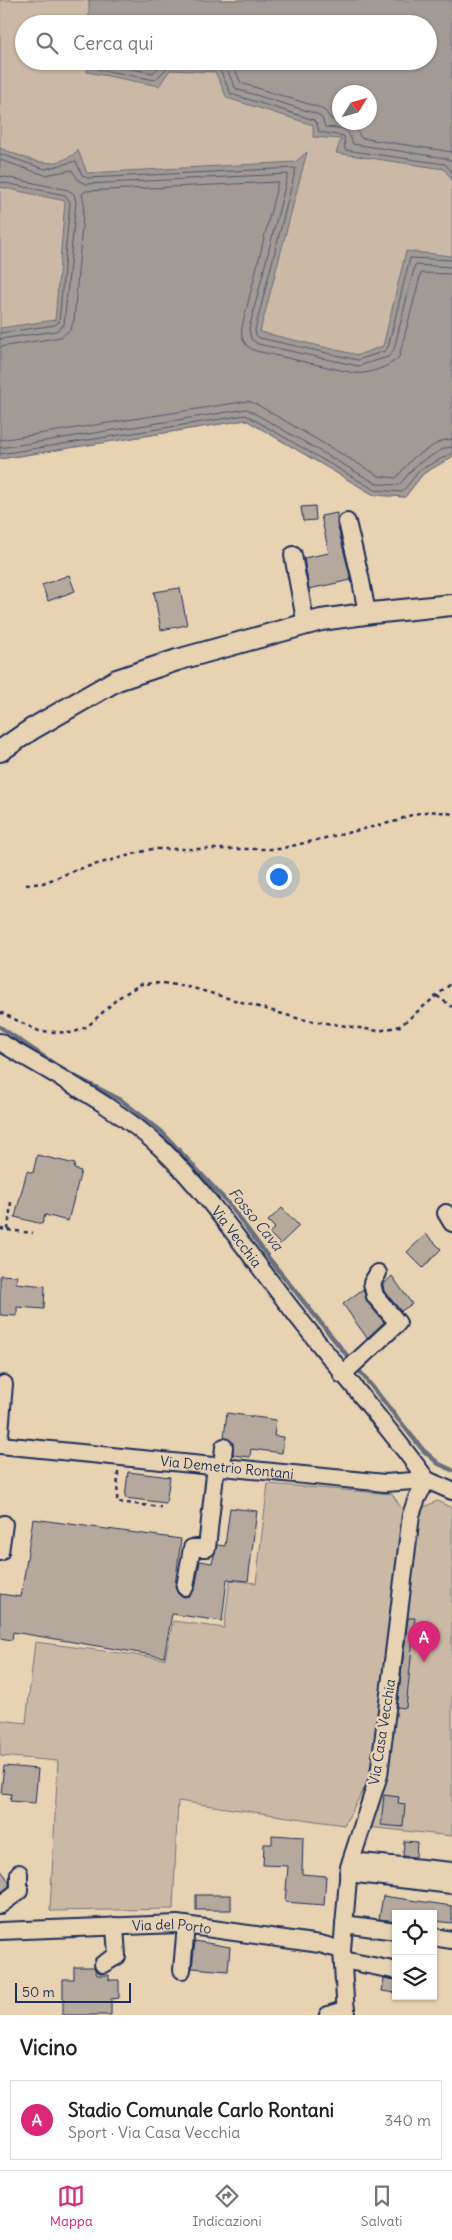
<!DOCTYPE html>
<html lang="it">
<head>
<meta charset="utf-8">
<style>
	body { margin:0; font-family:Delius,sans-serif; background:#f6f6f6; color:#222 }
	.controls { position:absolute; right:15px; bottom:15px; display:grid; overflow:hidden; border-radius:0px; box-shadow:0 1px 4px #0004 }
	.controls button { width:45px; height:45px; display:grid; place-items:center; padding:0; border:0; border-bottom:1px solid #e0e0e0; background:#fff; color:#222; font:25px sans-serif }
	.compass { position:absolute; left:332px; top:85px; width:45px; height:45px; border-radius:50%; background:#fff; box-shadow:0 1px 4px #0004; rotate:53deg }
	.scale { position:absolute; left:15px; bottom:12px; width:116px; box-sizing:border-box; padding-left:5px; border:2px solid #1b2f5e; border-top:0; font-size:14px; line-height:18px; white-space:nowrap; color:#1b2f5e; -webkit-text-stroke:4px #e7d2b1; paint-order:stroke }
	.you { position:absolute; left:278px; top:876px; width:18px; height:18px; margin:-12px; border:4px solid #fff; border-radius:50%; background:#1a73e8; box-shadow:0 0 0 8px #1a73e833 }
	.badge { display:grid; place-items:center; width:32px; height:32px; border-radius:50%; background:#db2777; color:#fff; font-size:16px; font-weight:700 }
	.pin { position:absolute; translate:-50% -41px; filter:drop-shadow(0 1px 2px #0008) }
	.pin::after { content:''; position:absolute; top:26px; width:18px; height:15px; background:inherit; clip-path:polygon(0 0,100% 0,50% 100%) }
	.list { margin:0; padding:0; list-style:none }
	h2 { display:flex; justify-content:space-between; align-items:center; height:65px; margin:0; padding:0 20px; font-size:21px }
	h2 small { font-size:16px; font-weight:400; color:#767676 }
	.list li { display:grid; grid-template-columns:32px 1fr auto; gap:15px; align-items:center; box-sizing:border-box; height:80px; margin:0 10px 10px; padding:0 10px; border:1px solid #e0e0e0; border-radius:0px }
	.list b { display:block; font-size:19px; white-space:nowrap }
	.list p { margin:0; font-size:16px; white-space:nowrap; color:#767676 }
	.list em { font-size:16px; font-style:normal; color:#767676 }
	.icon { flex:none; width:28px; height:28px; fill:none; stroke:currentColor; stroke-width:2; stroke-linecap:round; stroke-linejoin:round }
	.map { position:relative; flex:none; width:452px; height:2015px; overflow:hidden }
	.search { position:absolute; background:#fff; box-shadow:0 1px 4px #0004; left:15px; right:15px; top:15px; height:55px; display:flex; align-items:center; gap:12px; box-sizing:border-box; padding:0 18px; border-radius:28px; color:#767676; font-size:19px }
	.sheet { height:155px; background:#fff }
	nav { display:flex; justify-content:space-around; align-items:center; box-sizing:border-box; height:70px; border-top:1px solid #e0e0e0; background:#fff; font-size:14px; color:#767676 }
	nav a { display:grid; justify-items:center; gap:2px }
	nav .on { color:#db2777 }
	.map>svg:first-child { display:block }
	.green { fill:#cabaa5; stroke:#727482; fill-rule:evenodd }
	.water { fill:#a19a95; stroke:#6b6f7f; fill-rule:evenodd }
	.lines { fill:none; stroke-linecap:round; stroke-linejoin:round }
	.shore { stroke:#515a74; stroke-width:1 }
	.stream { stroke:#6b6f7f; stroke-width:4.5 }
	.building { fill:#b4a99c; stroke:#1b2f5e }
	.minor-casing { stroke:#1b2f5e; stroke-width:20 }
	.major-casing { stroke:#1b2f5e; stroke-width:24 }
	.path { stroke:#1b2f5e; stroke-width:2.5; stroke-dasharray:4 4; stroke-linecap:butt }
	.minor { stroke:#e7d2b1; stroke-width:16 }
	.major { stroke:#e7d2b1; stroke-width:20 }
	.labels { text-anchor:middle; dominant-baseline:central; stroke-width:5; stroke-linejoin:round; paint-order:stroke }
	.street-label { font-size:14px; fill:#1b2f5e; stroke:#e7d2b1 }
	.water-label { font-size:15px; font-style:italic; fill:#364469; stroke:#e7d2b1 }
</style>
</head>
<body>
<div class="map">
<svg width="452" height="2015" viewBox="0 0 452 2015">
	<rect width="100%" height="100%" fill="#e7d2b1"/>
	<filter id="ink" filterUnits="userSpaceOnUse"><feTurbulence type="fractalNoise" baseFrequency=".02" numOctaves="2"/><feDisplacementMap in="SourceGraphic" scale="10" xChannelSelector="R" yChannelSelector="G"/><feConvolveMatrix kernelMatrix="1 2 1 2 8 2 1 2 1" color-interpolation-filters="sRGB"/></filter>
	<g filter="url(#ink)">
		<g class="green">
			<path d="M0,0H452V457L423,474L405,497L374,495L246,420L0,459ZM24,24H428V61H24ZM340,92H370V122H340Z"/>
			<path d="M268,1484L392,1494L404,1512L373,1773L344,1825L178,1801L173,1909L50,1911L58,1761L0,1756V1720L26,1723L35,1642L165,1659L173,1621L224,1628L230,1580L256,1583Z"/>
			<path d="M437,1501L452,1508V1836L368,1827L418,1514L422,1508Z"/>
		</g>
		<g class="water">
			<path d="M89,0H452V180L444,169L336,153L341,139L313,137V125L227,98L215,72L170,70L159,86L87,72L91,61H428V24H89ZM340,92H370V122H340Z"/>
			<path d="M0,148C27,158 54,174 78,150L87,173L295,162L307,152L260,332L358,355L383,346L406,251L452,256V457L423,474L405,497L374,495L246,420L0,459V328L55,320L65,201L0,187Z"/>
		</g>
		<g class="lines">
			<g class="shore">
				<path d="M96,61L97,69L155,80L169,66L216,67L220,70L231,94L314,120L317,124L319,132L344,136L345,150L445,164L452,172"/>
				<path d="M102,61L104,64L153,73L164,61"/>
				<path d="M219,61L225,66L236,89L317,114L322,118L325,127C344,129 347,126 353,144L445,158L452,161"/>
				<path d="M231,61L241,83L318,107L325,111L331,119L340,120"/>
				<path d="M348,122L356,129L361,138L452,152"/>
				<path d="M0,154L45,169L76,161L82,175L87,178L296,168L255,330L256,335L260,338L358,360L385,351L388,347L410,258L452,260"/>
				<path d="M0,160L45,175L72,170L79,181L86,184L288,174L249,329L251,339L258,344L358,366L388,357L394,349L415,265L452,267"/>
				<path d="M0,176L68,190L74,194L76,202L64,325L56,331L0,339"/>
				<path d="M0,182L65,195L70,202L59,322L55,325L0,333"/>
				<path d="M0,347L61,337L70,330L74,320L84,203L82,194L85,191L278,182L242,327C240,339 245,347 256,351L354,373C367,375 390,367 399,357L421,273L452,274"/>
				<path d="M0,440L248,401L256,404L379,476L396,478L413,458L441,441L452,439"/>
				<path d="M0,448L247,409L377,484L399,485L417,464L445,448L452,447"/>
				<path d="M0,454L246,415L375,490L402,492L420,470L452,453"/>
			</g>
			<path class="stream" d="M0,1027L68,1073L121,1100L161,1131L229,1204L271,1261L423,1450L439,1464L452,1470"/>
		</g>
		<g class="building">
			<path d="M315,506L316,520L303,521L301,507Z"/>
			<path d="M337,513V524L351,580L309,589L304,558L329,553L321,516Z"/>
			<path d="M69,575L75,591L48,601L42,585Z"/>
			<path d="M180,588L187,625L161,630L154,592Z"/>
			<path d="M37,1155L75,1164L74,1169L81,1171L68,1221L45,1215L42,1224L15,1217L27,1171L33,1173Z"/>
			<path d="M282,1208L299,1226L280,1244L269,1233L275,1228L268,1221Z"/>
			<path d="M426,1234L441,1249L423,1268L407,1252Z"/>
			<path d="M0,1275L17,1276L16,1283L45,1286L44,1309L17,1307V1316L0,1315Z"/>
			<path d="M392,1276L412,1304L401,1311L384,1291L383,1285Z"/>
			<path d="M363,1289L367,1302L384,1322L367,1338L343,1304Z"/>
			<path d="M227,1413L276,1420L274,1436L284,1437L282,1453L251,1449L250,1457L233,1455V1443L224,1437Z"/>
			<path d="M128,1472L170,1477L166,1503L125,1498Z"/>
			<path d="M230,1508L257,1511L248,1581L227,1579L222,1621L172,1614L164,1657L13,1632L12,1640L0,1638V1594L21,1597L33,1519L181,1539L175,1586L178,1594L184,1597L189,1596L195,1589L200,1561L212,1563L217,1545L225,1546Z"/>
			<path d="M408,1618H415L406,1708L397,1707Z"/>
			<path d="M4,1766L38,1769L35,1803L10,1801L11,1794L1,1793Z"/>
			<path d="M384,1795L399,1797L398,1803L405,1804L403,1827L381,1825Z"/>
			<path d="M272,1835L303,1837L302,1874L326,1876L324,1905L285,1902L288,1866L263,1865L264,1844H272Z"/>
			<path d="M404,1841L417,1842L416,1857L403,1856Z"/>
			<path d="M0,1869L9,1881V1886L0,1893Z"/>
			<rect x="196" y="1895" width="35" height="15"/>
			<path d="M383,1896L452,1906V1923L433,1921V1914H396V1921L379,1919Z"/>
			<path d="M195,1941L230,1947L228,1971L192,1968Z"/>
			<path d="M74,1967H94L97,1975H109V1980H119V1998L111,1999V2015H63V1979H74Z"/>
			<path d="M384,1978L396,1980V1993L382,1991Z"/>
		</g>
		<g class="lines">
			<defs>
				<g id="minor">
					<path d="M347,522L360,576L367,613"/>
					<path d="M293,555L306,625"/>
					<path id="s1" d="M0,1042C52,1074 120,1108 163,1150C211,1197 252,1259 294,1312C337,1368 385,1422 427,1480L417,1498L411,1515L379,1775L349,1867L342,1950L346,2015"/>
					<path d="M446,1213L452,1223"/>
					<path d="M342,1375L398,1323L375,1296L372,1283L378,1273"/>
					<path d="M0,1433L4,1384"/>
					<path id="s2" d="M0,1445L385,1483L427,1480L452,1491"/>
					<path d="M222,1466L224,1447"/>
					<path d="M0,1552L4,1524"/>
					<path d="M185,1587L192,1548H207L216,1465"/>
					<path d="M351,1861L452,1871"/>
					<path d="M348,1873L452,1885"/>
					<path d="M0,1905L19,1891V1873"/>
					<path d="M344,1924L396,1931"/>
					<path id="s3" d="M0,1931L177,1924L320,1944L342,1950"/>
					<path d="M433,1937L452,1940"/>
					<path d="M343,1960L393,1970"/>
					<path d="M103,1964L117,1956L115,1926"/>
					<path d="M182,1970L186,1925"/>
					<path d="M328,2015L346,2009"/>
				</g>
				<path id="major" d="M0,751L32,729L117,680L177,660L321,620L372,613L452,605"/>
			</defs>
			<use href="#minor" class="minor-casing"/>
			<use href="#major" class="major-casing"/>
			<g class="path">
				<path d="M26,885L43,883L79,869L152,849H279L397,821C415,812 432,809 452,814"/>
				<path d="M437,996L452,1007"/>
				<path d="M0,1012L39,1031L73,1033L88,1026L118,998L141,984L163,983L193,988L300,1019L379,1031L400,1026L452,983"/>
				<path d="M0,1229L8,1230L11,1202"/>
				<path d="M8,1230L33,1233"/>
				<path d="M118,1472L117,1502L161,1507"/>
			</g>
			<use href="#minor" class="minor"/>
			<use href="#major" class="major"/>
		</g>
	</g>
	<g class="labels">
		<g class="street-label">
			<text stroke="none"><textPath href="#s1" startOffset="310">Via Vecchia</textPath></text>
			<text stroke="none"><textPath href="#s2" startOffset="228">Via Demetrio Rontani</textPath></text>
			<text transform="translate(382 1732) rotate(-81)">Via Casa Vecchia</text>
			<text stroke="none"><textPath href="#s3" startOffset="172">Via del Porto</textPath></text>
		</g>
		<g class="water-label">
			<text transform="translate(256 1219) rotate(51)">Fosso Cava</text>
		</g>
	</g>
</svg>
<div class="controls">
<button><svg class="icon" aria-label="locate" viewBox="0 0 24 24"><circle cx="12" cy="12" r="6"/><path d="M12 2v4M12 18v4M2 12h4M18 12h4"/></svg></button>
<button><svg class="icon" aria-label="layers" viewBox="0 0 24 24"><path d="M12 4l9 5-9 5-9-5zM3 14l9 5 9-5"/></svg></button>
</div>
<svg class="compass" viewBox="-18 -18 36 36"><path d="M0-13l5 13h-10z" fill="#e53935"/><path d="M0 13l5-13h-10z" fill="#767676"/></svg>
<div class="scale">50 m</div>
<div class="you"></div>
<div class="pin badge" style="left:424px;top:1662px">A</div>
<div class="search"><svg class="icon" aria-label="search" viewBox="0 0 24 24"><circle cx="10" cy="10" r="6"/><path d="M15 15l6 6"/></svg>Cerca qui</div>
</div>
<section class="sheet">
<h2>Vicino<small></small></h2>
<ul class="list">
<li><span class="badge">A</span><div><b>Stadio Comunale Carlo Rontani</b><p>Sport · Via Casa Vecchia</p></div><em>340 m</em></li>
</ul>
</section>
<nav>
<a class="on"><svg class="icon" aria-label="map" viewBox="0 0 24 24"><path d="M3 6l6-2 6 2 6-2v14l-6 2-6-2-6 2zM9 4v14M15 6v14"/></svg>Mappa</a>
<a><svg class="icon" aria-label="directions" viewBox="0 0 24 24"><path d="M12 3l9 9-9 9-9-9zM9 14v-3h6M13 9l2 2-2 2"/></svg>Indicazioni</a>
<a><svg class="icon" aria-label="saved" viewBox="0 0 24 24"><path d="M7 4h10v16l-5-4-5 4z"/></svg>Salvati</a>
</nav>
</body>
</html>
